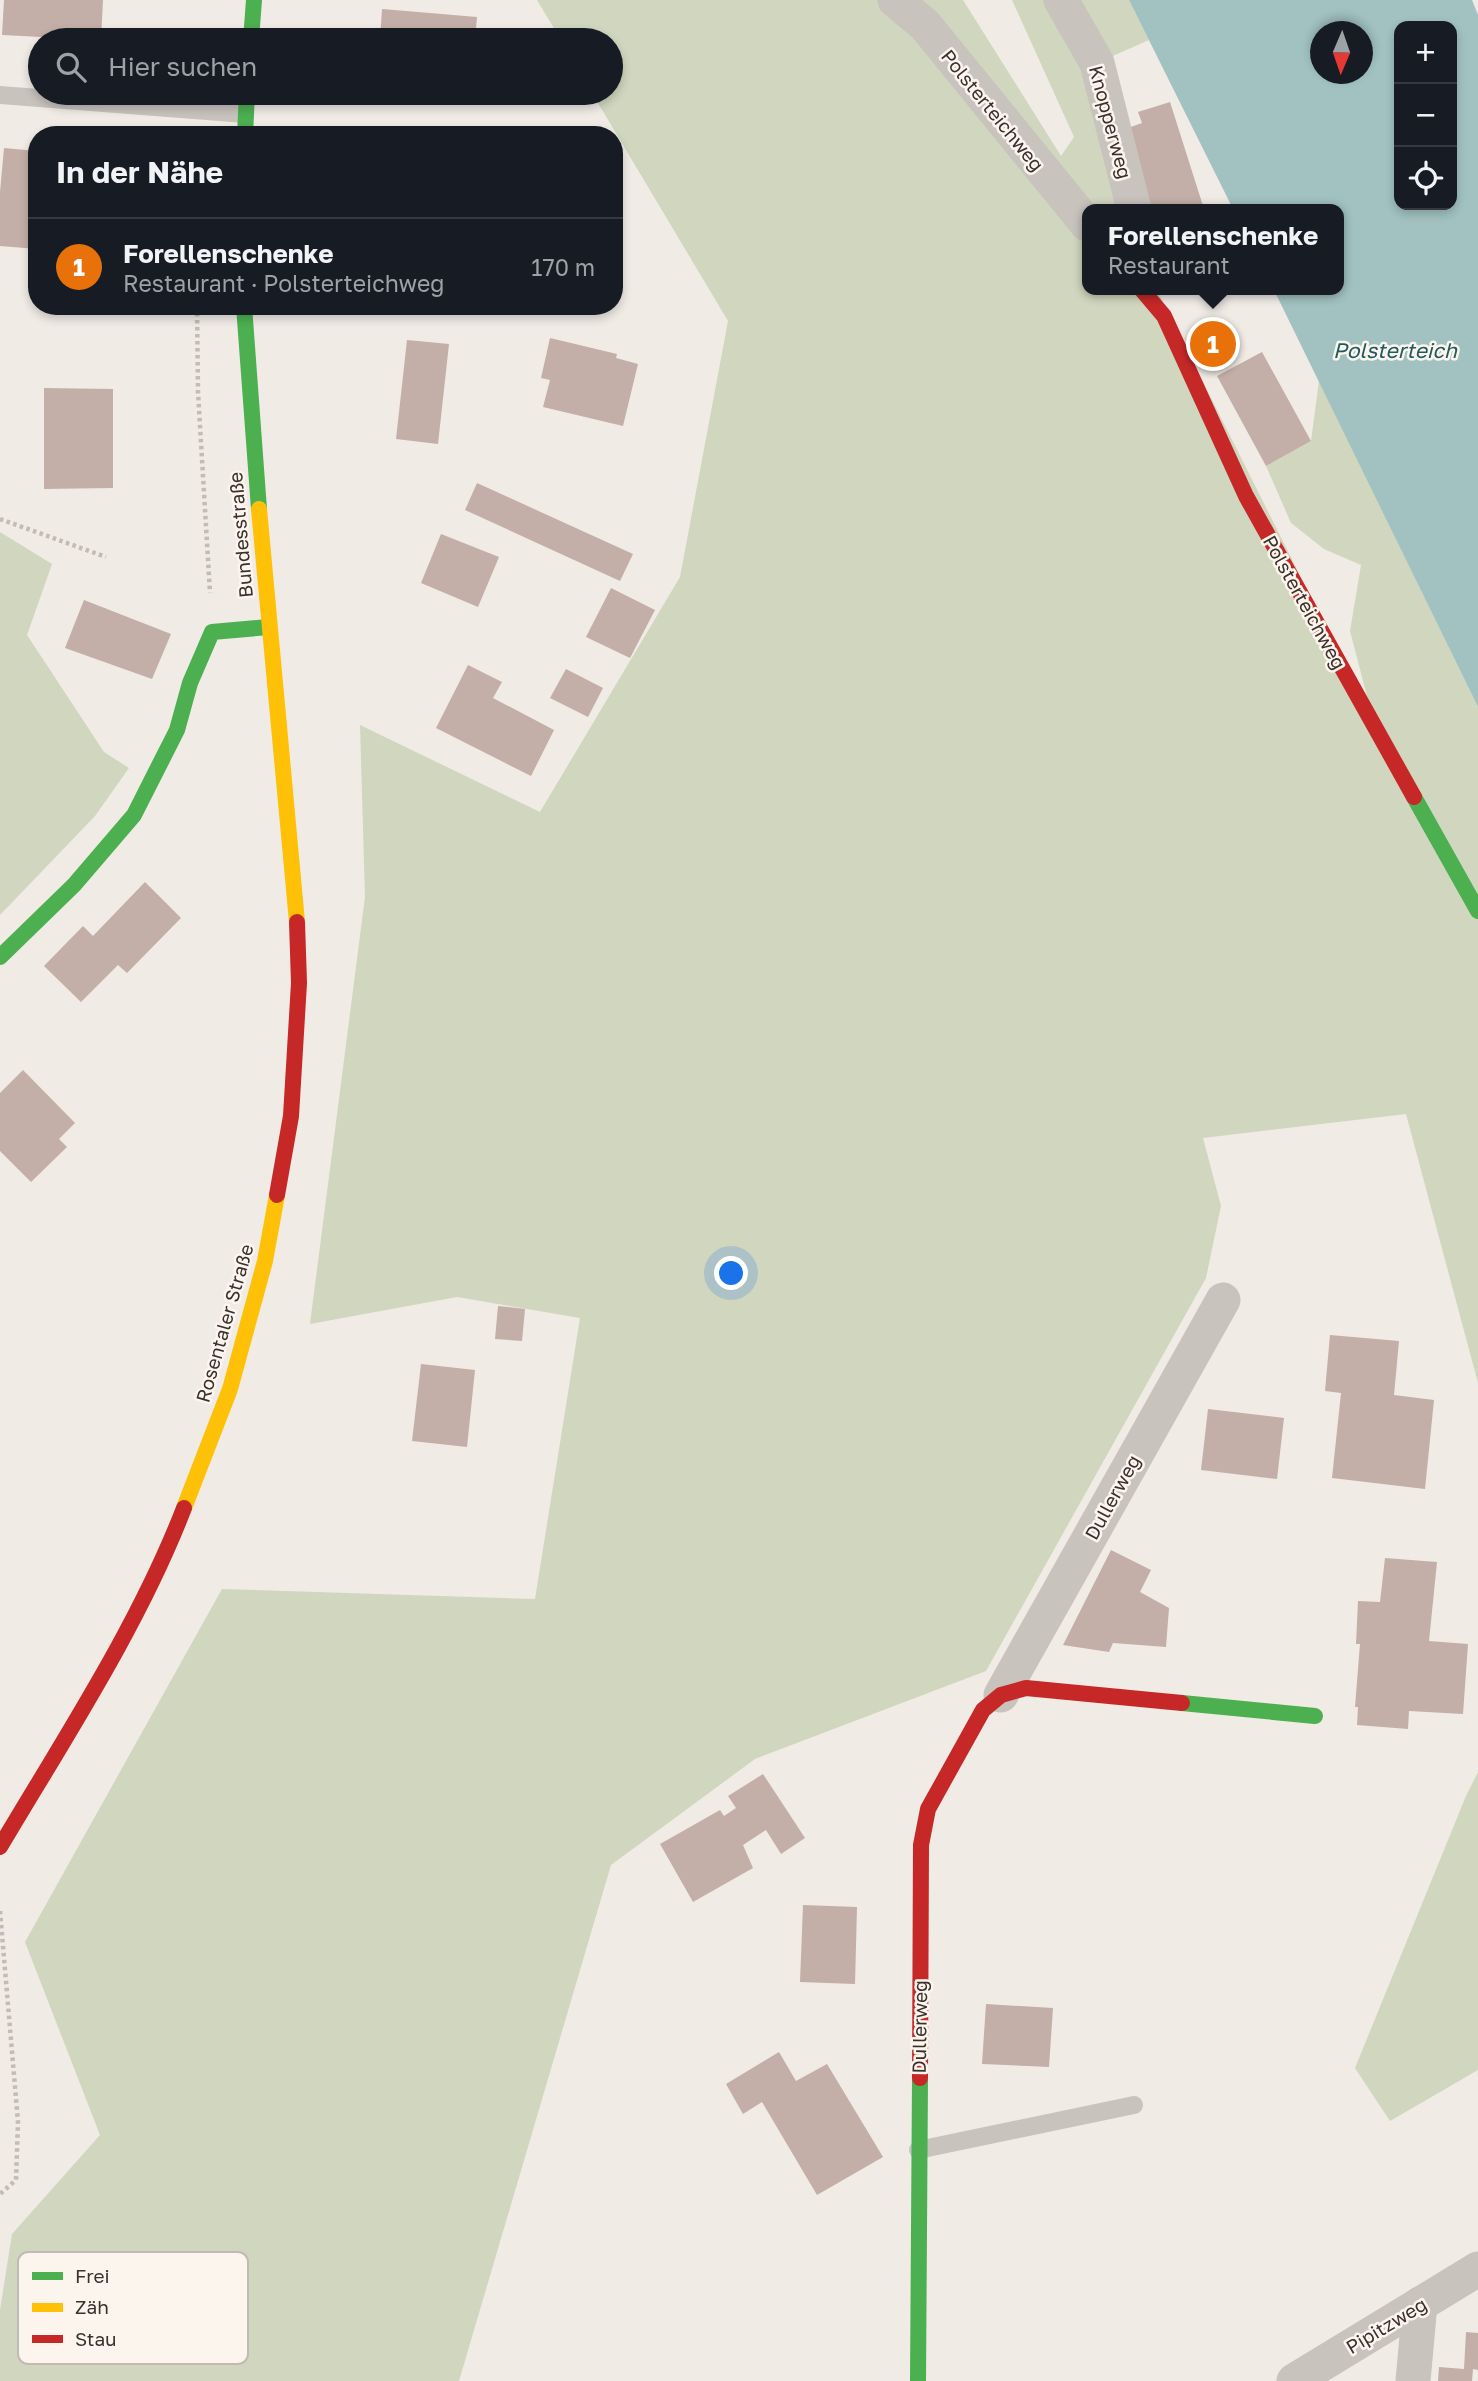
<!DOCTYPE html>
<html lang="de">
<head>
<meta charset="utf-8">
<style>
	body { margin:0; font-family:"Golos Text",sans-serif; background:#242831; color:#f1f3f6 }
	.controls { position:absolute; right:21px; top:21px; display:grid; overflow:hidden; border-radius:14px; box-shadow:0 4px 10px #0003 }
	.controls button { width:63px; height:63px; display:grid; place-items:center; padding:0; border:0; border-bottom:2px solid #363941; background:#171b24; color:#f1f3f6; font:35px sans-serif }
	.compass { position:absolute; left:1310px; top:21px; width:63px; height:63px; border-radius:50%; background:#171b24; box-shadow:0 4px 10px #0003; rotate:182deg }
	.you { position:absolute; left:732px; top:1274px; width:24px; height:24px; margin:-18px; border:5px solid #fff; border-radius:50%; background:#1a73e8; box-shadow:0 0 0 10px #1a73e833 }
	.badge { display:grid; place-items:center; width:46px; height:46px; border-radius:50%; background:#1a73e8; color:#fff; font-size:23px; font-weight:700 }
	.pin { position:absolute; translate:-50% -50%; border:4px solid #fff; box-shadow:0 2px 7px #0006 }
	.popup { position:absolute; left:1082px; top:204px; width:262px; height:91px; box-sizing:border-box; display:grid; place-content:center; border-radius:14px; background:#171b24; filter:drop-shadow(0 2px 5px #0005); font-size:23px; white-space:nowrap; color:#9ea1a6 }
	.popup b { font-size:26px; color:#f1f3f6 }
	.popup::after { content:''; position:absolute; left:50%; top:100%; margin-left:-14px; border:14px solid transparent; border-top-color:#171b24 }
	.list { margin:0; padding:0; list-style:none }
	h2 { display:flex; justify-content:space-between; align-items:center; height:91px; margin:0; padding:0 28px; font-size:30px }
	h2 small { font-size:23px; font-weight:400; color:#9ea1a6 }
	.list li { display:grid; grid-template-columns:46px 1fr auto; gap:21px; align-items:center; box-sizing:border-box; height:98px; padding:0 28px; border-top:2px solid #363941 }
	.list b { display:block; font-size:26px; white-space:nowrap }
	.list p { margin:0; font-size:23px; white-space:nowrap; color:#9ea1a6 }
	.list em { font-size:23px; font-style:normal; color:#9ea1a6 }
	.icon { flex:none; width:38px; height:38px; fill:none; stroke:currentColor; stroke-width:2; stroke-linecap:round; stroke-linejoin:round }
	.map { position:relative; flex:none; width:1478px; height:2381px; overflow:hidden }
	.search { position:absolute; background:#171b24; box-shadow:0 4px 10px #0003; left:28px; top:28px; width:595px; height:77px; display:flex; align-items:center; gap:18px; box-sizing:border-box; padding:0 24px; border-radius:38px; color:#9ea1a6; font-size:26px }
	.panel { position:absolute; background:#171b24; box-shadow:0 4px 10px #0003; left:28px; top:126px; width:595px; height:189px; border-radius:28px }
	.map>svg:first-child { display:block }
	.green { fill:#d1d6bf }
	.water { fill:#a1c2c1; fill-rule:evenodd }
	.building { fill:#c3afa7 }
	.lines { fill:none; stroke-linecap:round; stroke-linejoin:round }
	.path { stroke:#c2bbb6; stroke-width:4.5; stroke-dasharray:3.5 3.5; stroke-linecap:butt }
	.lane { stroke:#c9c3be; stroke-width:18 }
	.street { stroke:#c9c3be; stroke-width:35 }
	.fast { stroke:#4caf50; stroke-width:16 }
	.slow { stroke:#ffc107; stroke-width:16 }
	.jam { stroke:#c62828; stroke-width:16 }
	.labels { text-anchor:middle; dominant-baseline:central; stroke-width:5; stroke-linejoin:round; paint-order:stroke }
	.street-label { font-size:19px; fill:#3b302b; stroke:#fbf5ee }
	.water-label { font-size:21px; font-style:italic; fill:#1f5a5e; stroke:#fbf5ee }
	.key { fill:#fbf5ee; stroke:#c1bab4; stroke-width:2 }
	.key-label { font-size:19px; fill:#3b302b }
</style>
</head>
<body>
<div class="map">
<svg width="1478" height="2381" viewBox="0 0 1478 2381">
	<rect width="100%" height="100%" fill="#f0ebe5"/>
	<g class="green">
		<path d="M537,0H963L1061,156L1074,137L1012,0H1129L1149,40L1097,63L1134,209H1087V290H1157L1374,723L1350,631L1361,565L1324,549L1291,523L1266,466L1311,441L1319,381L1478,707V1383L1406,1114L1203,1138L1221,1206L1206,1278L986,1671L755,1759L611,1865L459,2381H0V2310L12,2234L100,2135L25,1942L222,1589L535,1599L580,1318L457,1297L310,1324L365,897L360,725L540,812L680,577L728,321L592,93H611V40H561Z"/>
		<path d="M0,532L52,564L27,635L104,752L129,768L95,816L0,915Z"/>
		<path d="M1478,1772V2070L1390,2121L1355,2068L1466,1796Z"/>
	</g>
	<path class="water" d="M1129,0H1472L1478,15V707L1274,290H1339V209H1233ZM1399,26H1452V205H1399ZM1320,32H1362V74H1320Z"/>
	<g class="building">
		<path d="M4,0H103L101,40L2,35Z"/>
		<path d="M382,9L477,17L475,40H380Z"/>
		<path d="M1170,102L1204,209H1151L1125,129L1142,123L1138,112Z"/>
		<path d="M4,148L37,151V249L0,246V192Z"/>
		<path d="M550,338L617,354L616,358L638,364L623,426L543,407L550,380L541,378Z"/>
		<path d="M407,340L449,344L438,444L396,439Z"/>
		<path d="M1262,352L1311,441L1266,466L1217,376Z"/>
		<path d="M44,388L113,389V488L44,489Z"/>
		<path d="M477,483L633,554L620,581L465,510Z"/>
		<path d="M441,534L499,557L478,607L421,583Z"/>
		<path d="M611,588L655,610L630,658L586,637Z"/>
		<path d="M84,600L171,634L152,679L65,648Z"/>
		<path d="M468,665L502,682L493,698L554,730L531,776L436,728Z"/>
		<path d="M566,669L603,688L588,717L550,698Z"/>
		<path d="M145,882L181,918L127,973L118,965L81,1002L44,966L83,926L93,936Z"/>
		<path d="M23,1070L75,1123L59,1139L67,1147L31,1182L0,1151V1093Z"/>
		<path d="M498,1306L525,1309L522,1341L495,1339Z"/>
		<path d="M1330,1335L1399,1341L1394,1395L1434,1400L1425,1489L1332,1478L1341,1393L1325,1391Z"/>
		<path d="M421,1364L475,1370L467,1447L412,1441Z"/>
		<path d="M1208,1409L1284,1418L1277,1479L1201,1470Z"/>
		<path d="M1111,1550L1151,1570L1140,1592L1169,1608L1166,1647L1113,1643L1109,1652L1063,1645Z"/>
		<path d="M1385,1558L1437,1562L1429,1641L1468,1644L1463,1714L1409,1711L1408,1729L1357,1725L1358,1707H1355L1360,1644H1356L1358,1601L1380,1602Z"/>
		<path d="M763,1774L805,1838L781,1854L766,1830L743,1845L753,1868L693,1902L660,1844L720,1810L724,1816L736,1808L728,1796Z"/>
		<path d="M803,1905L857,1907L855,1984L800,1982Z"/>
		<path d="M986,2004L1053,2008L1049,2067L982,2064Z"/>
		<path d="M779,2052L796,2081L827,2064L883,2157L817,2195L762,2102L743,2114L726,2084Z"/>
		<path d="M1466,2332L1478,2333V2370L1473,2369L1472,2381H1438L1439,2367L1464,2369Z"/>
	</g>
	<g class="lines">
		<g class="path">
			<path d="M197,306L198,392L210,593"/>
			<path d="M0,519L106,557"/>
			<path d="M0,1911L18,2122L16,2180L0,2194"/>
		</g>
		<g class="lane">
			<path d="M0,95L245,114"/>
			<path d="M918,2150L1134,2105"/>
		</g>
		<g class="street">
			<path d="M895,0L925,25L1087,224"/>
			<path d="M1061,0L1097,63L1134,209"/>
			<path d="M1001,1695L1223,1300"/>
			<path d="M1294,2381L1478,2269"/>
			<path d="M1413,2381L1420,2304"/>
		</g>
		<g class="fast">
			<path d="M251,40L254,0"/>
			<path d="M245,135L247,93"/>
			<path d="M244,306L259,509"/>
			<path d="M1414,797L1478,911"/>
			<path d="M0,957L74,885L134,815L177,730L190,683L212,632L269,627"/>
			<path d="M1182,1703L1315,1716"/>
			<path d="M918,2381L920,2078"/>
		</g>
		<g class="slow">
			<path d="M259,509L297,922"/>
			<path d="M184,1508L230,1389L265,1261L277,1195"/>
		</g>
		<g class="jam">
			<path d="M1142,290L1164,316L1246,496L1414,797"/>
			<path d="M277,1195L291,1116L299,983L297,922"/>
			<path d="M0,1847C64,1739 139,1625 184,1508"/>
			<path d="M920,2078L921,1845L928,1809L983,1710L1001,1695L1026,1688L1182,1703"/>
		</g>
	</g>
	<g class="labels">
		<g class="street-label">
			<text transform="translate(993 110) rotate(51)">Polsterteichweg</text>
			<text transform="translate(1111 122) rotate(75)">Knopperweg</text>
			<text transform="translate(240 535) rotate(-95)">Bundesstraße</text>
			<text transform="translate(1305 602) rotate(61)">Polsterteichweg</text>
			<text transform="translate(224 1323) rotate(-74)">Rosentaler Straße</text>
			<text transform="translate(1112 1497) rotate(-61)">Dullerweg</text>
			<text transform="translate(919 2027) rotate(-89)">Dullerweg</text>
			<text transform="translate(1386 2325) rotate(-31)">Pipitzweg</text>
		</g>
		<g class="water-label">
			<text x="1395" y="350">Polsterteich</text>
		</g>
	</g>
	<rect x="18" y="2252" width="230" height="112" rx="10" class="key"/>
	<rect x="32" y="2272" width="31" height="8" fill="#4caf50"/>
	<rect x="32" y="2303" width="31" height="9" fill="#ffc107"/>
	<rect x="32" y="2335" width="31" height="8" fill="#c62828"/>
	<g class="key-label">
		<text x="75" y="2283">Frei</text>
		<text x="75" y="2314">Zäh</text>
		<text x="75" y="2346">Stau</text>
	</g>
</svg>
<div class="controls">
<button>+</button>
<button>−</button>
<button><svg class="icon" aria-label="locate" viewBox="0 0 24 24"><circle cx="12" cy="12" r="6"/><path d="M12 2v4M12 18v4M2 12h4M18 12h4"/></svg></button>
</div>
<svg class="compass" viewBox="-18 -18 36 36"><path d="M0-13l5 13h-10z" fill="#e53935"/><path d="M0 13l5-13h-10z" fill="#9ea1a6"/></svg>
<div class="you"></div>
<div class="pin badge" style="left:1213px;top:344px;background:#e8710a">1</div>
<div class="popup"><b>Forellenschenke</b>Restaurant</div>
<div class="search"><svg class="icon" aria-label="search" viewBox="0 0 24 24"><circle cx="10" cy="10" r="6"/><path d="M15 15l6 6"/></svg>Hier suchen</div>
<section class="panel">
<h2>In der Nähe<small></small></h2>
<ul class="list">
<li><span class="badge" style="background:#e8710a">1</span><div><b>Forellenschenke</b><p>Restaurant · Polsterteichweg</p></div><em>170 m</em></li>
</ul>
</section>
</div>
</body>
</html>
